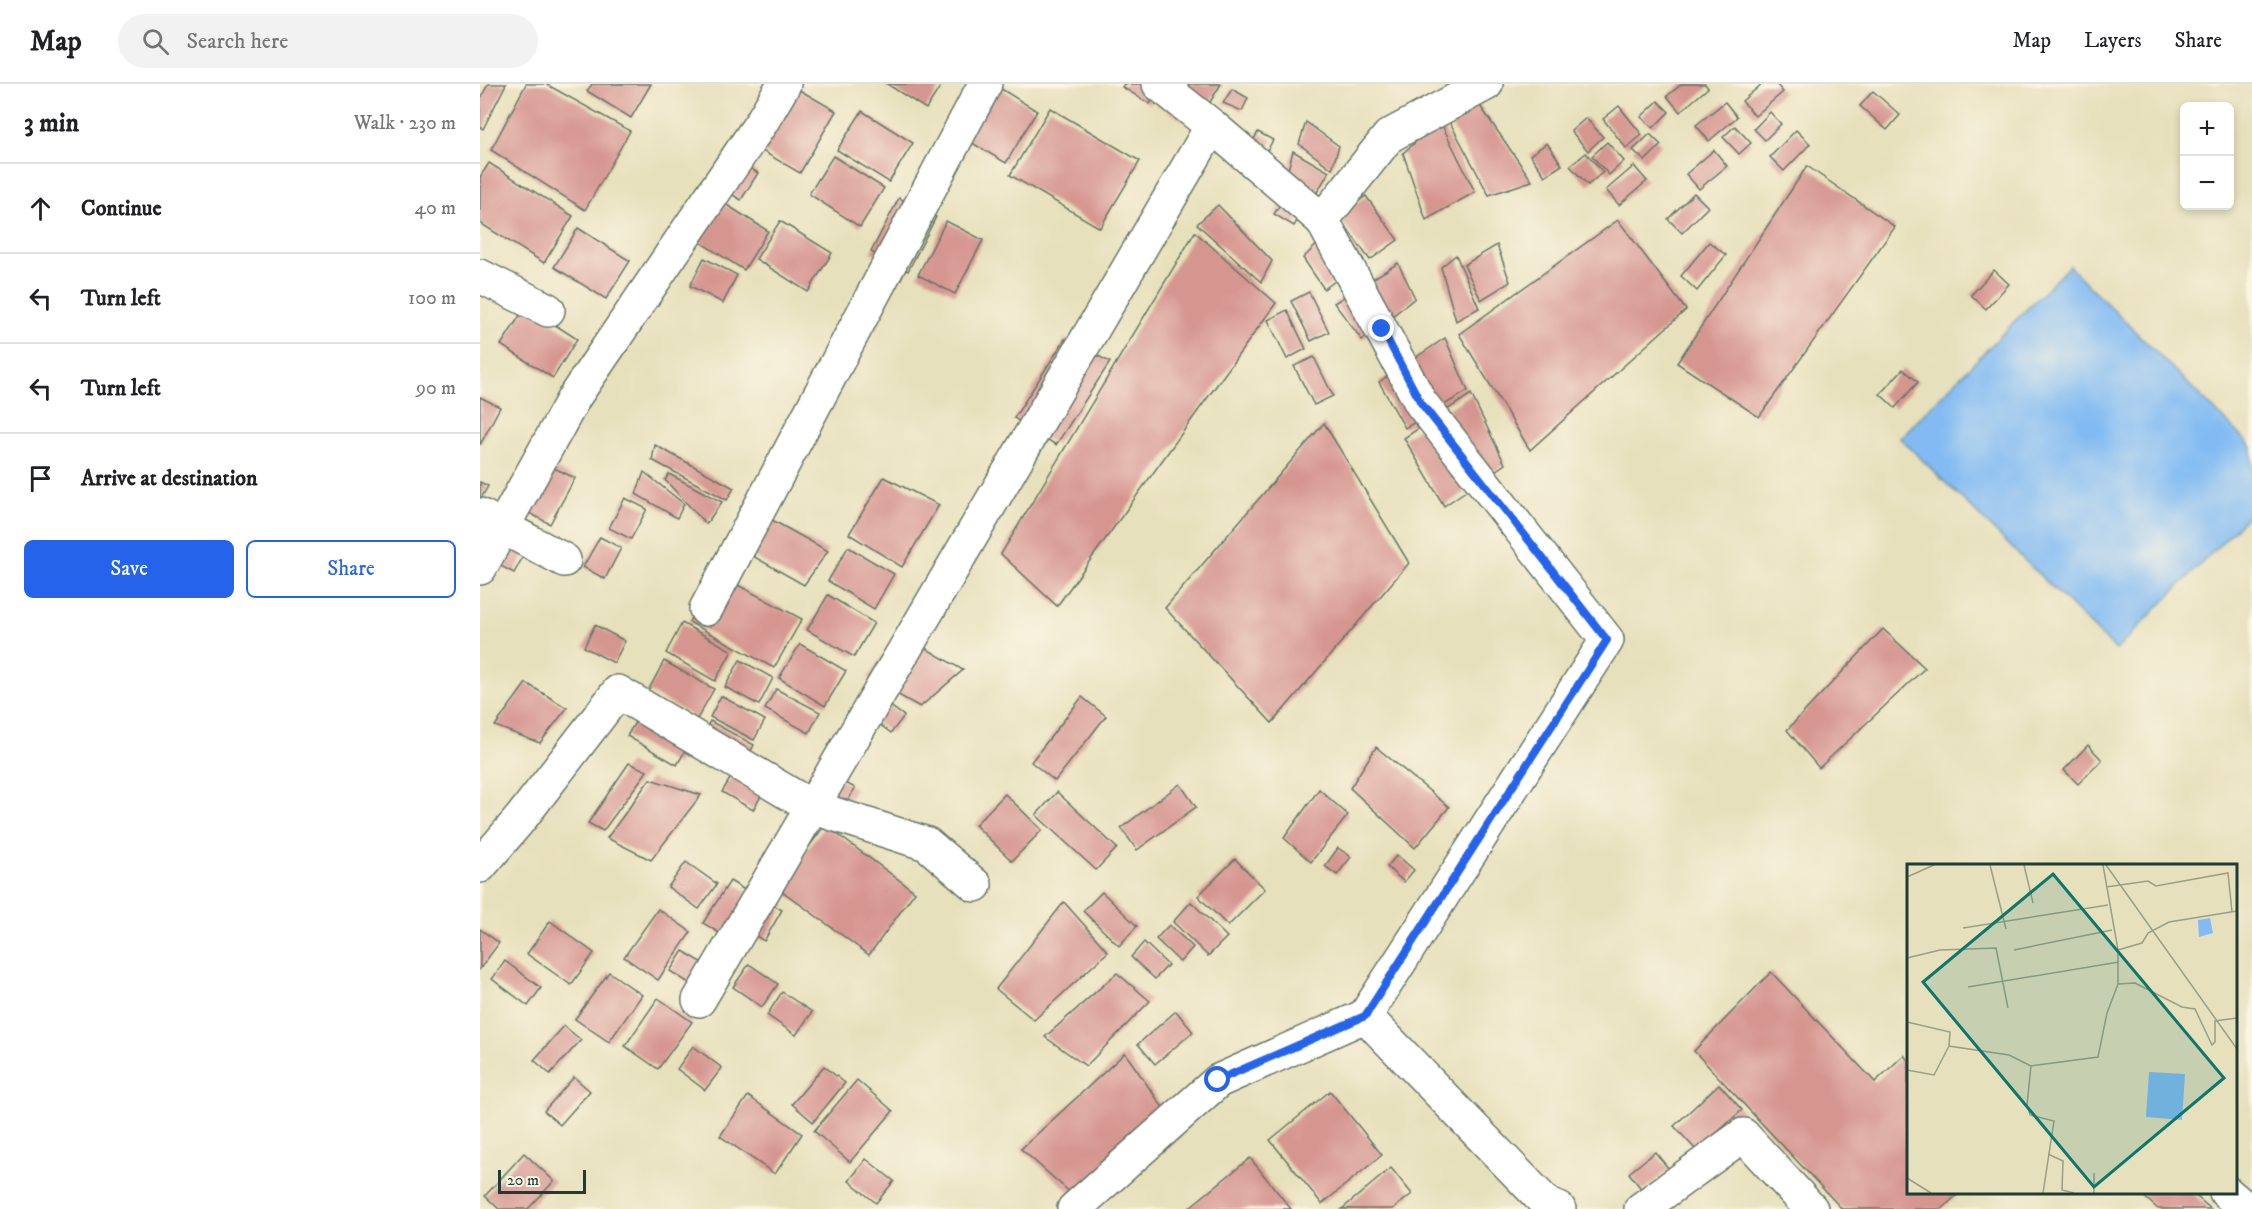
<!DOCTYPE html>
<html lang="en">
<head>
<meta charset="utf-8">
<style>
	body { margin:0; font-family:"IM FELL DW Pica",serif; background:#f2f2f2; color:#202124 }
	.controls { position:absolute; right:18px; top:18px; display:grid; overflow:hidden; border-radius:9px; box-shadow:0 3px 9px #0003 }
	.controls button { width:54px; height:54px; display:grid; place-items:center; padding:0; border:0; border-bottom:2px solid #e0e0e0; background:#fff; color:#202124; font:30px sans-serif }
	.scale { position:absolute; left:18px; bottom:15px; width:88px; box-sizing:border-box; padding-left:6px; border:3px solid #1f3d34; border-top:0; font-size:16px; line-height:21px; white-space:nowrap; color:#1f3d34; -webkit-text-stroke:4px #fcf5e5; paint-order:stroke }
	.stop { position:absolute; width:18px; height:18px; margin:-14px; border:4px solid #2563eb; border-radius:50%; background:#fff }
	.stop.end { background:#2563eb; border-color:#fff; box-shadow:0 2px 6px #0008 }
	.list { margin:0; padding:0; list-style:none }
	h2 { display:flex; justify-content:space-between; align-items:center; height:78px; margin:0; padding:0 24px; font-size:26px }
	h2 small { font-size:20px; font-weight:400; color:#757577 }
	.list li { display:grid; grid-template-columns:39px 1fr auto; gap:18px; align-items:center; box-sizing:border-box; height:90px; padding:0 24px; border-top:2px solid #e0e0e0 }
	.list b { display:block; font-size:22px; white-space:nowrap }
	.list em { font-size:20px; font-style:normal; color:#757577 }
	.actions { display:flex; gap:12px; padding:18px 24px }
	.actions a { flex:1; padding:14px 0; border:2px solid #2563eb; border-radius:9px; text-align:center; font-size:21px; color:#2563eb }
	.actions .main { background:#2563eb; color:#fff }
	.icon { flex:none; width:33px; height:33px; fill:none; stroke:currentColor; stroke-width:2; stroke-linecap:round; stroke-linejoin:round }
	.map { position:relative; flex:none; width:1772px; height:1125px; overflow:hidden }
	header { display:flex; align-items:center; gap:36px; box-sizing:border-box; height:84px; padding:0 30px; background:#fff; border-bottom:2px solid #e0e0e0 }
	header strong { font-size:28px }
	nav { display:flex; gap:33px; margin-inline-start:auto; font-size:21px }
	.search { width:420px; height:54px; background:#f2f2f2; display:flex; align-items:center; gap:15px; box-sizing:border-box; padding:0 21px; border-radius:33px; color:#757577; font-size:22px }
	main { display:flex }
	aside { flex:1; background:#fff }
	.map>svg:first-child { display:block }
	.water { fill:#82bbf3; stroke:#507c94; stroke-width:1.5 }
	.building { fill:#d69690 }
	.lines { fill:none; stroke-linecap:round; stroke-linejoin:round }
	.minor-casing { stroke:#657664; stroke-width:36 }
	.minor { stroke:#fff; stroke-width:33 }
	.route { stroke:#2563eb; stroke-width:8 }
	.inset-road { fill:none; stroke:#979f86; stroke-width:1.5 }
	.view { fill:#0f766e; fill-opacity:0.15; stroke:#0f766e; stroke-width:3 }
	.inset-edge { fill:none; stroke:#1f3d34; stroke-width:3 }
</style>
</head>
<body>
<header>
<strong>Map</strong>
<div class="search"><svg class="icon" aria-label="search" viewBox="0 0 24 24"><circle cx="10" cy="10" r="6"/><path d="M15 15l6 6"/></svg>Search here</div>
<nav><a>Map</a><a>Layers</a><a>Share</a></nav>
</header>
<main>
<aside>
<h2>3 min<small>Walk · 230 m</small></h2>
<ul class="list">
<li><svg class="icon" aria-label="ahead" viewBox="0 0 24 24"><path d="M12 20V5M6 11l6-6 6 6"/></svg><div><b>Continue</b></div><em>40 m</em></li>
<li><svg class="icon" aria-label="left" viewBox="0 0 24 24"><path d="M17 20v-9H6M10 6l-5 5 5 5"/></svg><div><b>Turn left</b></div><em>100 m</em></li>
<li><svg class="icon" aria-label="left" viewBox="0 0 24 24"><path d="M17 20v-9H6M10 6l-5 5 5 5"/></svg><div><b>Turn left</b></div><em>90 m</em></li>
<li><svg class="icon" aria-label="arrive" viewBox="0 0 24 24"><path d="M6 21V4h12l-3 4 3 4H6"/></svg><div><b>Arrive at destination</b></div></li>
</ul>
<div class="actions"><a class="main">Save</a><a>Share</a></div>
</aside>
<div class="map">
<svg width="1772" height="1125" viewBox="0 0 1772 1125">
	<rect width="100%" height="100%" fill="#fcf5e5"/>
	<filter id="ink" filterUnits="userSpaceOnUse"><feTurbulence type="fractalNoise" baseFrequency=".0167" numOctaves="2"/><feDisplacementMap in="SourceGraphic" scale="12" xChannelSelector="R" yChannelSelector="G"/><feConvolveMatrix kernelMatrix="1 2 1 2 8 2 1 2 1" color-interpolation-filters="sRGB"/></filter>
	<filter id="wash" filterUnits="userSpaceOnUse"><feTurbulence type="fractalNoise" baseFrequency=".008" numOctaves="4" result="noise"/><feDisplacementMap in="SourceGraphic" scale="24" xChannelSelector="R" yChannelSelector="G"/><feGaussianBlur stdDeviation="1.35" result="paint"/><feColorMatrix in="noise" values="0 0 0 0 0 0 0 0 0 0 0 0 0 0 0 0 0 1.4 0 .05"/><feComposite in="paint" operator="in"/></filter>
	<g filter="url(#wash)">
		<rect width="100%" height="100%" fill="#e7e0bc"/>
		<path class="water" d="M1589,182L1772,363V428L1636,566L1420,354Z"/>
		<g id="blocks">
			<g class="building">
				<path d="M8,0H26L3,45L0,43V16Z"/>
				<path d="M46,0H66L150,47L105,126L11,66Z"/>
				<path d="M112,0H171L151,34L107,7Z"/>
				<path d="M309,0L356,27L320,89L256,52Z"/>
				<path d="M407,0H462L446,25Z"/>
				<path d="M644,0H670L678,5L670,20L642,3Z"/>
				<path d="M688,0H741L715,43L676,20Z"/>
				<path d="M1202,0H1225L1228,4L1200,28L1187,12Z"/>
				<path d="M1282,0H1296L1303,8L1275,32L1262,17Z"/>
				<path d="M518,3L557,27L526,79L487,56Z"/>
				<path d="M752,5L768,14L762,27L743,19Z"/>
				<path d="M1393,7L1420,31L1407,46L1380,22Z"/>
				<path d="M992,10L1052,97L1009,111L967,33Z"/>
				<path d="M1178,17L1189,28L1173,44L1161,33Z"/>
				<path d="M1245,18L1257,33L1229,57L1216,41Z"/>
				<path d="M1139,22L1162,51L1146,64L1123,35Z"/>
				<path d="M570,24L660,77L620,144L530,91Z"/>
				<path d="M382,27L433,59L409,98L357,66Z"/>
				<path d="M1290,28L1301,40L1285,56L1274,45Z"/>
				<path d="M1106,34L1123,53L1108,67L1091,47Z"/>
				<path d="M960,37L995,108L946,136L923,69Z"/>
				<path d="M826,38L859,62L852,85L819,60Z"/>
				<path d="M1255,42L1271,59L1259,70L1243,53Z"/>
				<path d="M1316,46L1330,60L1304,87L1290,73Z"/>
				<path d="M778,48L793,56L777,84L762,77Z"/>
				<path d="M1170,50L1181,61L1165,77L1153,66Z"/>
				<path d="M1127,58L1144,77L1129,91L1112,72Z"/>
				<path d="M1067,59L1082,81L1065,92L1050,71Z"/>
				<path d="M1234,66L1247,82L1219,105L1206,90Z"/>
				<path d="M813,67L849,88L832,117L804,101Z"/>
				<path d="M246,69L278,89L261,116L229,96Z"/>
				<path d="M1106,69L1123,88L1108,101L1090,82Z"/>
				<path d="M353,72L404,104L380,143L329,110Z"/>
				<path d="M9,79L93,132L64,179L0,139V93Z"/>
				<path d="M1154,82L1167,97L1139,121L1126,106Z"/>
				<path d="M1327,82L1415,143L1279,333L1197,279Z"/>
				<path d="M1214,109L1228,123L1202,149L1188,135Z"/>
				<path d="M886,112L918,156L890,176L858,132Z"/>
				<path d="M236,114L288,147L264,186L212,153Z"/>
				<path d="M419,114L456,133L428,187L391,168Z"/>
				<path d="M803,116L822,128L814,142L794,130Z"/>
				<path d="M738,121L792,177L781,198L717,140Z"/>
				<path d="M1138,136L1206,226L1050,366L979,250Z"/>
				<path d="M300,137L352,169L328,208L276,175Z"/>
				<path d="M466,137L503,156L475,210L438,191Z"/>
				<path d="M857,141L884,176L844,205L823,174Z"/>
				<path d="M98,144L150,177L126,215L74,183Z"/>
				<path d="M715,148L796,219L577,522L521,470Z"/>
				<path d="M1229,158L1246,171L1217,207L1201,192Z"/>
				<path d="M1017,161L1030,198L1001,216L984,181Z"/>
				<path d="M976,171L999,224L976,237L961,183Z"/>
				<path d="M224,174L257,191L243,219L210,202Z"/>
				<path d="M918,179L935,214L882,256L854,219Z"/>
				<path d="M1514,186L1529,200L1506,225L1491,211Z"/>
				<path d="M829,208L849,248L831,257L811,217Z"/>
				<path d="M46,222L97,255L73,294L21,261Z"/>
				<path d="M807,226L826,265L807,275L788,236Z"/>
				<path d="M965,254L988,307L925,344L899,298Z"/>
				<path d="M585,255L630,278L576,361L534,334Z"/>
				<path d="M834,273L853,312L834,321L814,282Z"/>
				<path d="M1423,285L1438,298L1415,324L1400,310Z"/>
				<path d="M991,310L1025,380L964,422L924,354Z"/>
				<path d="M0,313L20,323L0,361Z"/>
				<path d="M844,339L929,479L792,639L685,524Z"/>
				<path d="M175,361L254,404L247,416L172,376Z"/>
				<path d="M72,383L95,394L70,440L47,428Z"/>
				<path d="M164,388L204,420L197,434L156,410Z"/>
				<path d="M189,390L242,418L226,440L185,396Z"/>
				<path d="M404,393L459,421L422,483L369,450Z"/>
				<path d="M0,398L8,402L0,416Z"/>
				<path d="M145,414L167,425L151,455L129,444Z"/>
				<path d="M36,431L59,443L34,489L11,477Z"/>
				<path d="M283,431L348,467L324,501L264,467Z"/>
				<path d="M120,453L141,464L125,495L103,483Z"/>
				<path d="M368,463L414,490L394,525L348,497Z"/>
				<path d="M235,489L322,535L294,584L209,538Z"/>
				<path d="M348,511L394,539L374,573L327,546Z"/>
				<path d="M202,539L252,567L235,597L186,569Z"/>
				<path d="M115,541L145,557L134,579L104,563Z"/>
				<path d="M1403,545L1445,584L1339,684L1307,646Z"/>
				<path d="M418,548L483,586L440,623L388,594Z"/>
				<path d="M320,560L366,587L345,622L299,594Z"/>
				<path d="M260,576L293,594L279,621L245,603Z"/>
				<path d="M184,577L234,605L217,635L168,607Z"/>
				<path d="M46,599L87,624L60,659L15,642Z"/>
				<path d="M296,605L340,628L329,649L285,625Z"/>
				<path d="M387,605L424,632L411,649L375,622Z"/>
				<path d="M241,612L285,636L274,656L230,633Z"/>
				<path d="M602,613L626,632L575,697L551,678Z"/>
				<path d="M168,616L218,645L197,681L147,652Z"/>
				<path d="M230,637L274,661L263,681L219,658Z"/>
				<path d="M1608,661L1622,676L1598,700L1584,686Z"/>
				<path d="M896,663L969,723L935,764L870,704Z"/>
				<path d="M149,679L167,687L123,747L108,739Z"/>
				<path d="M344,687L375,704L361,729Z"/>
				<path d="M254,688L285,705L273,726L242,708Z"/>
				<path d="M170,695L221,711L171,776L127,754Z"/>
				<path d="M700,700L716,723L657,766L641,744Z"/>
				<path d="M839,705L868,731L831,778L804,754Z"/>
				<path d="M577,708L637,764L616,786L556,731Z"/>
				<path d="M525,710L562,746L532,777L495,741Z"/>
				<path d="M345,741L435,808L389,871L298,804Z"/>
				<path d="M858,764L871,773L857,791L845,782Z"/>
				<path d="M917,771L934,786L924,798L907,783Z"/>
				<path d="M755,775L785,805L748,842L718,812Z"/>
				<path d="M206,778L237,800L219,825L188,803Z"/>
				<path d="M250,797L273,811L246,853L223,839Z"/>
				<path d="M622,808L657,842L639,862L603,827Z"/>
				<path d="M282,814L302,826L284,857L263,844Z"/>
				<path d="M584,818L628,868L554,936L516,905Z"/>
				<path d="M711,818L747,853L728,872L693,838Z"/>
				<path d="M178,825L211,848L178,896L144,873Z"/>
				<path d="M70,837L114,869L91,901L47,870Z"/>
				<path d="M689,841L713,863L700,878L676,855Z"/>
				<path d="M0,845L19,859L0,885Z"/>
				<path d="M664,858L688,881L675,895L651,873Z"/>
				<path d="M203,867L233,885L220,906L190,887Z"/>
				<path d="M25,877L61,904L48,922L12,895Z"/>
				<path d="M269,880L298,900L282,923L253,903Z"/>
				<path d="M129,888L162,911L129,958L95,935Z"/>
				<path d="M1291,888L1395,998L1424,971L1428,977V1108H1480L1462,1125H1362L1214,967Z"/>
				<path d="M637,889L670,917L606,982L565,953Z"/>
				<path d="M302,908L332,928L316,951L287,931Z"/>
				<path d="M178,914L212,938L178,985L145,962Z"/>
				<path d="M696,927L713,948L675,980L658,960Z"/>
				<path d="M84,942L101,956L70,990L54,976Z"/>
				<path d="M213,962L242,984L225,1006L197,985Z"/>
				<path d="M645,969L702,1051L609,1125L541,1065Z"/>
				<path d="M344,982L365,999L333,1038L312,1020Z"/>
				<path d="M94,993L110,1007L80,1041L64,1027Z"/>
				<path d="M377,996L413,1027L370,1078L334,1047Z"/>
				<path d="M1239,1000L1262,1026L1217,1067L1194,1042Z"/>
				<path d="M850,1007L902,1071L842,1120L790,1056Z"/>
				<path d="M268,1012L322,1050L295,1090L240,1052Z"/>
				<path d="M1175,1068L1189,1085L1163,1107L1149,1089Z"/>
				<path d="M44,1069L74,1097L48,1125H19L5,1112Z"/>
				<path d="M770,1074L811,1125H712L710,1123Z"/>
				<path d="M386,1075L414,1097L396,1119L369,1097Z"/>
				<path d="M911,1084L932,1110L913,1125H862Z"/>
				<path d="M1665,1108H1711L1731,1125H1678L1662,1111Z"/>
			</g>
		</g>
	</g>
	<g filter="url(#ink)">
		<use href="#blocks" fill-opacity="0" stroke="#657664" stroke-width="1.5"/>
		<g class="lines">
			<defs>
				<g id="minor">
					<path d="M679,0L732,42L842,136L941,319L1127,556L885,932L1067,1120L1079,1125"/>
					<path d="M842,136L909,52L1006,0"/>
					<path d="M0,192L68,226"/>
					<path d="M0,431L84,476"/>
					<path d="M0,484L95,312L281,39L304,0"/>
					<path d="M226,525L505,0"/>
					<path d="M0,782L41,734L138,608L332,723L447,760L495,801"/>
					<path d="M219,916L732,42"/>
					<path d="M1746,1108L1766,1125"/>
					<path d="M594,1125L738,997L885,932"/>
					<path d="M1161,1125L1263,1051L1331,1125"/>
				</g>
			</defs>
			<use href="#minor" class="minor-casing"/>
			<use href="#minor" class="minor"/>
		</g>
	</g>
	<g class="lines" filter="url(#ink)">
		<path class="route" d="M738,996L885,932L1127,556L941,319L902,245"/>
	</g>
	<g transform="translate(1427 780)">
		<rect width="330" height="330" fill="#e7e0bc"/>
		<path d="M303,54L306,69L292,73L291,56ZM242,208L278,210L275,256L239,253Z" fill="#82bbf3"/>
		<path class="inset-road" d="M83,1L99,65M117,1L126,39M199,1L330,185M0,13L27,1M199,23L241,17L249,22L321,9L325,48M56,64L201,41M107,86L205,66M211,86L235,79L241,69L262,58L330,47M0,94L33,86L89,84L101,144M211,120L228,119L275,143L288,145L305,181L308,178V157L330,154M61,123L212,98M0,158L43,168L42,182L102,191L124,202M0,206L27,211L42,182M141,290L156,297L155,326L167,329M187,309V329M0,314L24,329M136,329L147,257L123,251L120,241L124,202L191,193L200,149L211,120V86L196,1"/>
		<path class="view" d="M146,10L317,214L187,323L16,118Z"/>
		<rect width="330" height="330" class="inset-edge"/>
	</g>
</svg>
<div class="controls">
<button>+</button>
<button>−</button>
</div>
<div class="scale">20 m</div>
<div class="stop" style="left:738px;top:996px"></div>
<div class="stop end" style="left:902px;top:245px"></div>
</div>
</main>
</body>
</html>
